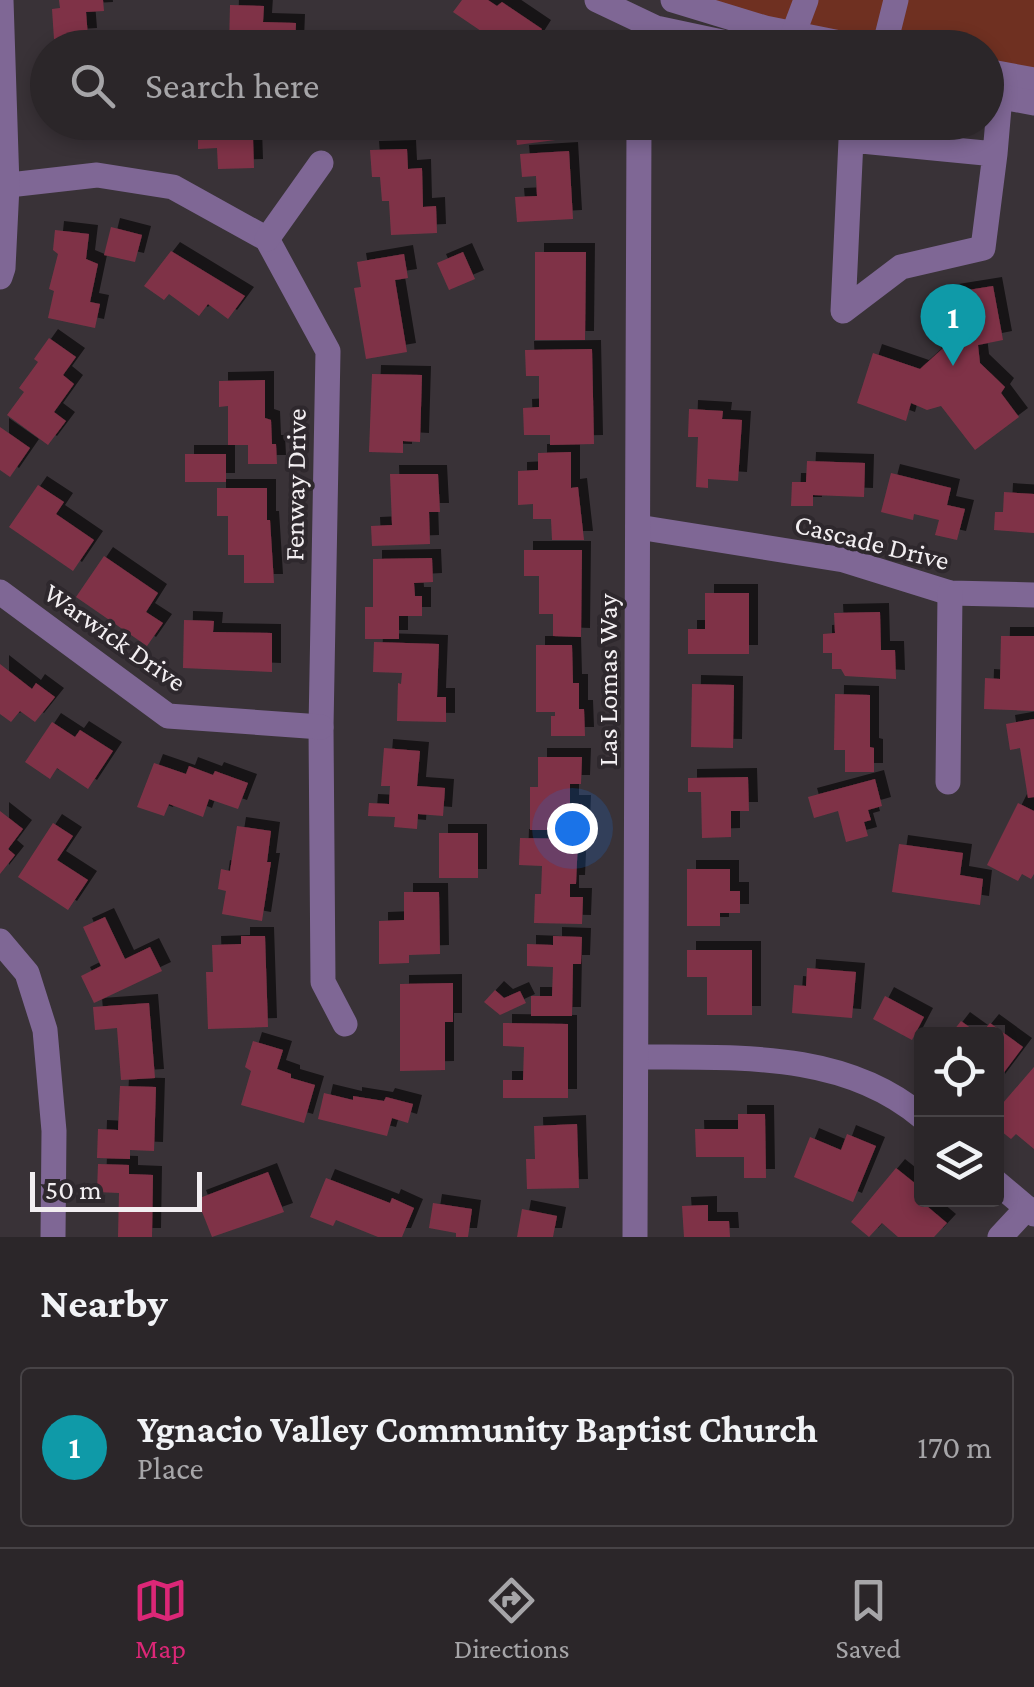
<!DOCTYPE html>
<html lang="en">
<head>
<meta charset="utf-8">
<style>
	body { margin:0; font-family:"Crimson Pro",serif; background:#332e31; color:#f1f3f6 }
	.controls { position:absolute; right:30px; bottom:30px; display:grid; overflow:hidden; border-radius:10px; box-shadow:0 5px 15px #0003 }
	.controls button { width:90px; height:90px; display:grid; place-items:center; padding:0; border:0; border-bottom:2px solid #474346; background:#2b2629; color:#f1f3f6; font:50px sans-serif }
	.scale { position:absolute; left:30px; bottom:25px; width:172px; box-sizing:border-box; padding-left:10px; border:5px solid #f2eef1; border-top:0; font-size:28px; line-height:35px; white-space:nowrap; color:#f2eef1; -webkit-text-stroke:8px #2e282d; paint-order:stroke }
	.you { position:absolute; left:572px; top:828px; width:35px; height:35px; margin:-25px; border:8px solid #fff; border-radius:50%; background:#1a73e8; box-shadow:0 0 0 15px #1a73e833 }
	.badge { display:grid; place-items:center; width:65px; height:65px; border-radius:50%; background:#db2777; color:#fff; font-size:32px; font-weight:700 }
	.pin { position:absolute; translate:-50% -82px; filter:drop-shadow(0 2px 5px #0008) }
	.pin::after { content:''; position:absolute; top:52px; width:35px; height:30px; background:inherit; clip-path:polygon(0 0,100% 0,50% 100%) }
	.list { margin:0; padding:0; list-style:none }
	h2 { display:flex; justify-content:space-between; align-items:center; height:130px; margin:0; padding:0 40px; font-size:42px }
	h2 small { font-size:32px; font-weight:400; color:#a6a5a8 }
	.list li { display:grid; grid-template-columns:65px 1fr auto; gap:30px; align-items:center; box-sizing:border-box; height:160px; margin:0 20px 20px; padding:0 20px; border:2px solid #474346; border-radius:10px }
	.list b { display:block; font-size:38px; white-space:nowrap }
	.list p { margin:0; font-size:32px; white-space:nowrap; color:#a6a5a8 }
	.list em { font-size:32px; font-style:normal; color:#a6a5a8 }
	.icon { flex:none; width:55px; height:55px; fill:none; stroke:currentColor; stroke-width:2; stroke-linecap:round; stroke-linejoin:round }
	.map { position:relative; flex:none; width:1034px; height:1237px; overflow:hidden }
	.search { position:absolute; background:#2b2629; box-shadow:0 5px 15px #0003; left:30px; right:30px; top:30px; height:110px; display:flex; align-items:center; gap:25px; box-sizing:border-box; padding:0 35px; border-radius:55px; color:#a6a5a8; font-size:38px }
	.sheet { height:310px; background:#2b2629 }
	nav { display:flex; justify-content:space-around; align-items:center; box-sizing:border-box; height:140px; border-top:2px solid #474346; background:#2b2629; font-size:28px; color:#a6a5a8 }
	nav a { display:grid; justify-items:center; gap:5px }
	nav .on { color:#db2777 }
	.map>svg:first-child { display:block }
	.green { fill:#6f3021 }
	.building { fill:#7f3347; filter:url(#shadow) }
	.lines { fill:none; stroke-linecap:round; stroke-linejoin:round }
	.minor { stroke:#7f6795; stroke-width:25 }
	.labels { text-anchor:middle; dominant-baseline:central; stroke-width:8; stroke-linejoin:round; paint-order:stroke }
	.street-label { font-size:28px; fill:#f2eef1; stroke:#2e282d }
</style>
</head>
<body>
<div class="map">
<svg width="1034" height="1237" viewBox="0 0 1034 1237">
	<defs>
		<filter id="shadow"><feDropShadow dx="9" dy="-9" stdDeviation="0" flood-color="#0009"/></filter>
	</defs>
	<rect width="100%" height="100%" fill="#393237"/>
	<path class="green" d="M673,0H1034V80L987,71L986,48L865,47Z"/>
	<g class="building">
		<path d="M59,0H103L104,11L86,12L88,37L54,39L52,9L60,8Z"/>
		<path d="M462,0H488L497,6L502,2L542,29L530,48H506L453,12Z"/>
		<path d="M230,5L264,6L263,22L296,23L295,48H229Z"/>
		<path d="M54,122H110V125L54,129Z"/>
		<path d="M172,122H235L236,139L253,138L254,168L218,169L217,148L198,149V135L172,136Z"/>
		<path d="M514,122H561L563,139L517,145Z"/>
		<path d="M407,149L408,169L422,168L423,207L436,206L437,233L391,235L389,201H382L380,177H372L370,150Z"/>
		<path d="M569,151L573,219L517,222L515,197L537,196L536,176L522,177L520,154Z"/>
		<path d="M111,227L142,235L135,262L104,255Z"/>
		<path d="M55,230L89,234L86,259L98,264L90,302L100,304L95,328L48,318L54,291L49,289L58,254L53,250Z"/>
		<path d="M171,251L245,296L228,319L208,304L199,316L169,294L164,300L144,286Z"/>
		<path d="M463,252L475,279L449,290L437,263Z"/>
		<path d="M535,252H586L585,340H535Z"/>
		<path d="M404,254L408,278L395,280L407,352L366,359L354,288L361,287L357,262Z"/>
		<path d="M993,286L1003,340L978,345L980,363L1005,387L1001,393L1019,417L975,450L941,406L927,410L911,403L906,421L857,403L873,353L920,369L952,340L943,294Z"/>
		<path d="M49,338L76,357L63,375L74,384L54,412L66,421L48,445L7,415L24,392L19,388L38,362L34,359Z"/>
		<path d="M592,349L594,444L550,445V435H524L523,408L539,407V376H526L525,350Z"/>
		<path d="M372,374L422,375L420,442L403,441V453L369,452Z"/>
		<path d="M265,380V418L271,420L272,444H276L277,464H248V445H228V406L219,407V381Z"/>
		<path d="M689,409L723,411L722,419L742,420L738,481L708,479V488L696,487L698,437H688Z"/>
		<path d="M0,427L30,448L10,477L0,470Z"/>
		<path d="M571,452V488L578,487L584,540H552L551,519H533V504L518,505V471L538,470V453Z"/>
		<rect x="185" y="454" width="41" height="28"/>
		<path d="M807,461L865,463L864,497L813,495V506H791L792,482H806Z"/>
		<path d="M891,473L951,488L947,505L965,509L957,540L935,535L939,520L914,514L913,520L881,512Z"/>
		<path d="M390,474H438L440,512H429L430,544L372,546L371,526L392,525Z"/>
		<path d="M38,485L64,502L56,514L94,540L73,571L9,527Z"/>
		<path d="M217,488H267V520H270L274,583H244V555H228V516H217Z"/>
		<path d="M1004,492L1034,494V533L994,530L995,512H1003Z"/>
		<path d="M524,550H582L581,637L553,636V614H539V576H524Z"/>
		<path d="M104,556L158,593L146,612L163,623L147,646L76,597Z"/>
		<path d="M432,558L433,582L414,583L415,596H422V616H399V639H365V607H373V559Z"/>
		<path d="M705,593H749V654H688V629H705Z"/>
		<path d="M880,612L881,650H895L896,679L845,676L841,669H832V653H823V634L835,633L834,613Z"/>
		<path d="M184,620L214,621L213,632L272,633V672L183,668Z"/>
		<path d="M1001,636H1034V711L984,709L985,678L1000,679Z"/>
		<path d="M374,642L439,644L437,697H446V722L397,721L398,683L401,684L402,673L373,672Z"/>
		<path d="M536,645H572L573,683H579V709H584L585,736H551V716H555V712H536Z"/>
		<path d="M0,664L32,689L36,683L55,697L35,722L20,711L11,722L0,714Z"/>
		<path d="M692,684L734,685L733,748L691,747Z"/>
		<path d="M835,694L870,695V747L874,748V772H845V750H834Z"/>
		<path d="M1034,719V797L1028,798L1020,748L1010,750L1006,724Z"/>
		<path d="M52,722L75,737L80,730L113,751L88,789L57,768L50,779L25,762Z"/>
		<path d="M384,748L420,751L417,786L445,788L443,816L418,814L417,829L394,827L395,817L368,816L369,803L389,804L390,786H381Z"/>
		<path d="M538,757H582L581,784H570V804H582L581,830H530V787H538Z"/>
		<path d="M154,763L186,774L189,766L213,775L215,771L248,783L238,809L209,799L203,817L169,804L164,816L137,807Z"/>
		<path d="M748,777L749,811H731V837L702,838L701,792H688V778Z"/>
		<path d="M875,779L882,806L868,810L871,820L864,822L868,836L846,842L838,811L814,818L808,797Z"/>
		<path d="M1018,803L1034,811V874L1031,879L1022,874L1018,881L987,865Z"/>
		<path d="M0,811L23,829L8,849L15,855L0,874Z"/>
		<path d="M53,823L73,836L57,860L88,880L68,910L18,877Z"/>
		<path d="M237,826L271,831L267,862H271L262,921L222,914L226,891L218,889L221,869L230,871Z"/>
		<rect x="439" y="833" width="39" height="45"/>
		<path d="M520,838L578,839L576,884H570V897H583L582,924L534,923L535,894H541L542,866L519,865Z"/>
		<path d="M899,844L963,853L960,875L983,879L980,905L892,892Z"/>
		<path d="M687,869H730V891H740V913H720V926H687Z"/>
		<path d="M404,892H439L440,954L409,955V963L379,964V921L404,920Z"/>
		<path d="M105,917L125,959L150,947L162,971L94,1003L81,976L101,966L83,927Z"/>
		<path d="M241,936H265L268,1027L208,1029L206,972H213L212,945L241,944Z"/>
		<path d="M553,936L582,937L581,964H573L572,1016H531V996H552L553,967L527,966V944L553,945Z"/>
		<path d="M687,950H752V1015H707V977H687Z"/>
		<path d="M807,968L856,972L852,1018L792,1013L794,985L806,986Z"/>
		<path d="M453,983V1022H445V1070L400,1071V984Z"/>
		<path d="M495,990L504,998L520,991L526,1003L500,1015L484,1002Z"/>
		<path d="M885,996L924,1017L912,1040L873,1019Z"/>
		<path d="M149,1003L155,1078L121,1080L117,1028L95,1030L93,1007Z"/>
		<path d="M961,1021L979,1034H951Z"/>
		<path d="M503,1023L568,1024V1098H503V1080H523L524,1047L503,1046Z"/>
		<path d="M990,1023L1023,1047L996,1083V1034H981Z"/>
		<path d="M253,1041L283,1050L277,1069L291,1074V1078L315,1085L304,1123L241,1105L251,1071L245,1067Z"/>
		<path d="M1034,1067V1149L1016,1134L1011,1139L996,1127V1111Z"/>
		<path d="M120,1086L156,1087L154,1151L130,1150V1159L97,1158L98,1129L118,1130Z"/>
		<path d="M324,1093L353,1100V1096L384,1101L386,1097L413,1104L408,1123L392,1118L387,1136L318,1119Z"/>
		<path d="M738,1114H765L766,1178H744V1157H696L695,1129H738Z"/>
		<path d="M577,1124L579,1188L527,1189L526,1159H535L534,1126Z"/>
		<path d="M847,1134L876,1146L853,1202L794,1177L810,1137L841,1150Z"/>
		<path d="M98,1164L129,1165V1174L153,1175L152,1237H118L119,1193L97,1192Z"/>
		<path d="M896,1168L921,1188L915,1196L947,1223L934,1237H898L882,1223L869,1237L851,1222Z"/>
		<path d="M268,1172L284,1212L212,1237L197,1199Z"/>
		<path d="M326,1178L390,1203L392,1198L414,1208L402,1237H378L336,1220L333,1226L310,1217Z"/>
		<path d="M433,1203L472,1209L468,1237H456V1233L429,1228Z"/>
		<path d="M708,1205V1221H729L730,1237H684L682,1206Z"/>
		<path d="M522,1209L557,1216L553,1237H517Z"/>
	</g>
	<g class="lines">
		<g class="minor">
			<path d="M597,0L656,28L750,48"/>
			<path d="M673,0L765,28L865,48"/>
			<path d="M794,32L806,0"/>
			<path d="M884,48L896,0"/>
			<path d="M986,71L1034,80"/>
			<path d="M986,94L1034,103"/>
			<path d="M995,154L983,248L901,267L843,311L851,140L995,154L1000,96"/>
			<path d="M0,186L97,175L173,187L267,239L328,351L321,727L323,982L345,1024"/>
			<path d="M267,239L321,163"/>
			<path d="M0,277L3,268L7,186L1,0"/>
			<path d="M638,527L844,560L950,593L1034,595"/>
			<path d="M0,592L168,716L321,727"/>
			<path d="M948,782L950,593"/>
			<path d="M0,941L27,973L45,1030L54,1131L53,1237"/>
			<path d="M637,1057C734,1058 843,1050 922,1117"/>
			<path d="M996,1182L1034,1214"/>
			<path d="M635,1237L639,122"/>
			<path d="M1000,1237L1027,1208"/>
		</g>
	</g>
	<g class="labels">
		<g class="street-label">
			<text transform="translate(295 485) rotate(-89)">Fenway Drive</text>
			<text transform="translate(872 542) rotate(14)">Cascade Drive</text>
			<text transform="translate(115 637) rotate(35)">Warwick Drive</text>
			<text transform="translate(607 680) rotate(-90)">Las Lomas Way</text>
		</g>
	</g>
</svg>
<div class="controls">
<button><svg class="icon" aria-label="locate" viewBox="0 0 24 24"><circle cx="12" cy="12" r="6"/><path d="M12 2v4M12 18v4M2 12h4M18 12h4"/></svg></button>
<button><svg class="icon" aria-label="layers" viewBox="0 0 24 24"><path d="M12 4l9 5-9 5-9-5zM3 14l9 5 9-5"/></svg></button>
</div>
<div class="scale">50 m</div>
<div class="you"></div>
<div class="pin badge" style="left:953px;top:366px;background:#0f9aa8">1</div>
<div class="search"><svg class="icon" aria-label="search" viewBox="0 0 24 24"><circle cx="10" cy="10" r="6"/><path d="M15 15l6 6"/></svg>Search here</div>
</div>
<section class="sheet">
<h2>Nearby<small></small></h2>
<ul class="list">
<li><span class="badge" style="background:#0f9aa8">1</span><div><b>Ygnacio Valley Community Baptist Church</b><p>Place</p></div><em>170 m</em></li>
</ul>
</section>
<nav>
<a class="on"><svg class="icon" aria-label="map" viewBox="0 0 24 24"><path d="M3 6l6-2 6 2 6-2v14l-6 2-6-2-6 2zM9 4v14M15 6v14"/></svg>Map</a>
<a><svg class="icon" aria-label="directions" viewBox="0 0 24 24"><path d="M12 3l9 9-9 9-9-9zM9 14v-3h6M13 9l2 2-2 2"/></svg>Directions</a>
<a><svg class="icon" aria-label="saved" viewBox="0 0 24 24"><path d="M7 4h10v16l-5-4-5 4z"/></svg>Saved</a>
</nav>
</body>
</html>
